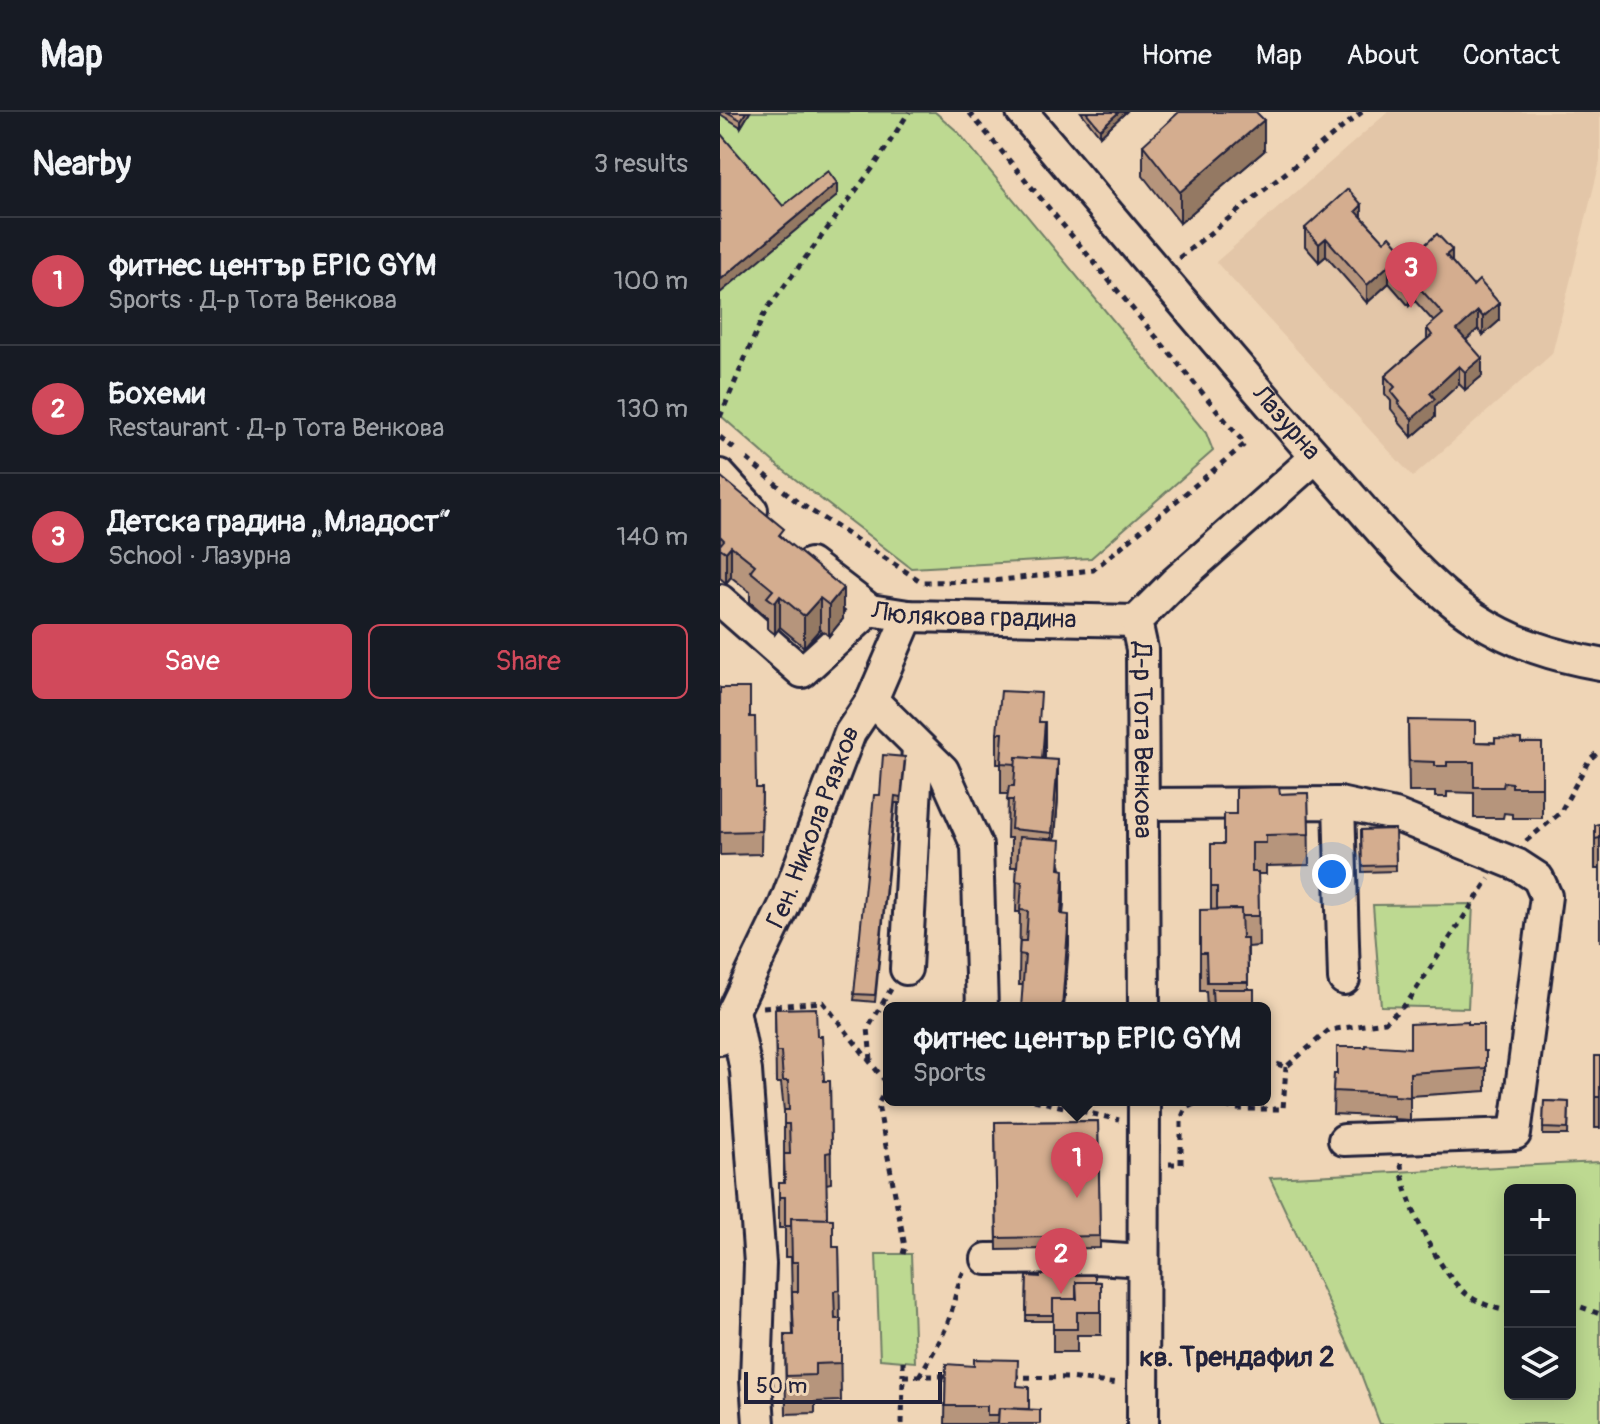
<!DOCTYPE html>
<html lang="en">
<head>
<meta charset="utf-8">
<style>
	body { margin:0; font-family:Pangolin,sans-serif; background:#20242c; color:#f1f3f6 }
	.controls { position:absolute; right:24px; bottom:24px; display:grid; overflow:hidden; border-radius:12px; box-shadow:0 4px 20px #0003 }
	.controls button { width:72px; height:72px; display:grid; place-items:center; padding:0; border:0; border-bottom:2px solid #363941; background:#171b24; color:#f1f3f6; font:40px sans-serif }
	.scale { position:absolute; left:24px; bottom:20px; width:198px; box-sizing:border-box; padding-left:8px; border:4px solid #22223b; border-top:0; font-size:22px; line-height:28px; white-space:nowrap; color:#22223b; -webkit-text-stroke:6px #efd5b6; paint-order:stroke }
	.you { position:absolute; left:612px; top:762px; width:28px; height:28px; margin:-20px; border:6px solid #fff; border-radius:50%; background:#1a73e8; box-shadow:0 0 0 12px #1a73e833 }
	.badge { display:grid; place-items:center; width:52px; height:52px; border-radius:50%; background:#d1495b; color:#fff; font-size:26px; font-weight:700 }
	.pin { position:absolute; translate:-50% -66px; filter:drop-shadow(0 2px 4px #0008) }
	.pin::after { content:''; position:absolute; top:42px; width:28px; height:24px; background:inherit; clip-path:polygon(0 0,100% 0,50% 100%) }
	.popup { position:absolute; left:163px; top:890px; width:388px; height:104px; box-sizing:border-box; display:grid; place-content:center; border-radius:12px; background:#171b24; filter:drop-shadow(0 2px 6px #0005); font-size:26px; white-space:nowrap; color:#9ea1a6 }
	.popup b { font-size:30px; color:#f1f3f6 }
	.popup::after { content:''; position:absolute; left:50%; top:100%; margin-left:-16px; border:16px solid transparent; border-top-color:#171b24 }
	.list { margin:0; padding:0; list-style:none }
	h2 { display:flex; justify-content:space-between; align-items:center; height:104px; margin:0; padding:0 32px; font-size:34px }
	h2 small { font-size:26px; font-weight:400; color:#9ea1a6 }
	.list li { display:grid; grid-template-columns:52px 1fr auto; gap:24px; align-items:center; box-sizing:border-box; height:128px; padding:0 32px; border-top:2px solid #363941 }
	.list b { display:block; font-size:30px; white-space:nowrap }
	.list p { margin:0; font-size:26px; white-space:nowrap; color:#9ea1a6 }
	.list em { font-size:26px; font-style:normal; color:#9ea1a6 }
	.actions { display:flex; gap:16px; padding:24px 32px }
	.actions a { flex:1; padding:18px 0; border:2px solid #d1495b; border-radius:12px; text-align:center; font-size:28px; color:#d1495b }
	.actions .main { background:#d1495b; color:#fff }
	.icon { flex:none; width:44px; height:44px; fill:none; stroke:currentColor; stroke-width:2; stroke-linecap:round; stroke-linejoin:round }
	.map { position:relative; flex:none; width:880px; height:1312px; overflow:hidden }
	header { display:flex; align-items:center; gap:48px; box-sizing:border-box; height:112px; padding:0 40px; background:#171b24; border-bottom:2px solid #363941 }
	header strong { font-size:38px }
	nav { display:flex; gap:44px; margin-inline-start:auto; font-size:28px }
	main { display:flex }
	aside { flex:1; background:#171b24 }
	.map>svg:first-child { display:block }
	.built { fill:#e3c6a8 }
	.green { fill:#bdd991; stroke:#707e66; stroke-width:2; fill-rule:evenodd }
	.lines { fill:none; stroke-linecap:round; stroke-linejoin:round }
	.minor-casing { stroke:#22223b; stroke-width:36 }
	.path { stroke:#22223b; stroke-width:5; stroke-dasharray:6 6; stroke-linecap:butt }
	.minor { stroke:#efd5b6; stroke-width:30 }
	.wall { fill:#b6957b; stroke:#22223b; stroke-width:2 }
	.shaded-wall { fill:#947964; stroke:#22223b; stroke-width:2 }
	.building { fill:#d4ad8f; stroke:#22223b; stroke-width:2 }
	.labels { text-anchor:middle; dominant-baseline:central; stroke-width:6; stroke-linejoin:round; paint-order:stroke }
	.street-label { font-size:26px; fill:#22223b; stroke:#efd5b6 }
	.neighbourhood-label { font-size:28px; font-weight:bold; fill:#22223b; stroke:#efd5b6 }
</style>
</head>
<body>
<header>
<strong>Map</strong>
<nav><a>Home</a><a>Map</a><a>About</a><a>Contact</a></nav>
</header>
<main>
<aside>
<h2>Nearby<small>3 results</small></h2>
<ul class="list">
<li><span class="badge">1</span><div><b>фитнес център EPIC GYM</b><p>Sports · Д-р Тота Венкова</p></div><em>100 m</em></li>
<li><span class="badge">2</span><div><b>Бохеми</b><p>Restaurant · Д-р Тота Венкова</p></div><em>130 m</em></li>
<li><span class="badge">3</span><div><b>Детска градина „Младост“</b><p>School · Лазурна</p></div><em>140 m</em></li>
</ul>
<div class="actions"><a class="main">Save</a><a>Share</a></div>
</aside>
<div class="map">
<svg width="880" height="1312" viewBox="0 0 880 1312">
	<rect width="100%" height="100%" fill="#efd5b6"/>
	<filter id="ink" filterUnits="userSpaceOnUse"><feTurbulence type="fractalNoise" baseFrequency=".0125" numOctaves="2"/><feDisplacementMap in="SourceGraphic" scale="16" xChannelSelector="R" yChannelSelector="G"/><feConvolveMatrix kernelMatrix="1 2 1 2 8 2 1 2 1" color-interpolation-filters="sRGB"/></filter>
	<g filter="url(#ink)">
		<path class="built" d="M668,0H880V50L832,242L693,365L496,150Z"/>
		<g class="green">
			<path d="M0,0H215L238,20L486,321L493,339L371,446L191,456L58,354L0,303Z"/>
			<path d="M753,792L748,896L661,894L653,793Z"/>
			<path d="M880,1050V1312H660L636,1249L550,1066ZM850,1078V1282H790V1078Z"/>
			<path d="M156,1142H191L195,1250L160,1247Z"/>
		</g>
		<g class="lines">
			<defs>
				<g id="minor">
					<path id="s1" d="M302,0C403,118 502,239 606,356C650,405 701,471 755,506C795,532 835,544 880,552"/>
					<path d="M0,363L32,398"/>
					<path id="s2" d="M90,452L150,498L188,504L416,509"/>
					<path d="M0,488L82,560L150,498"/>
					<path id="s3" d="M416,509L422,537L424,896"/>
					<path d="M416,509L454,471L596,345"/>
					<path d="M152,588L223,658L257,734L262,896"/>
					<path d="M619,691L624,867"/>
					<path d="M424,692L619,691L675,703L798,753L818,766L826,784L795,1022L624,1028"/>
					<path d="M186,857L198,635"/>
					<path d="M14,898L26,959L40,1152L36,1268L39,1312"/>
					<path id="s4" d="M0,927L65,792L130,621L152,588L188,504"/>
					<path d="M267,1147L376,1146L423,1149"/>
					<path d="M423,1312L424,988"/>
				</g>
			</defs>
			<use href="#minor" class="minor-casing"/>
			<g class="path">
				<path d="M459,146L642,0"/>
				<path d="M0,305L45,200L155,53L189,0"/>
				<path d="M0,325L16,338"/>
				<path d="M27,347L76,389L202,470L272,469L373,458L525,332L249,0"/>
				<path d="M806,729L840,701L869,648L880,638"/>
				<path d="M43,895L103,890L169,974"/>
				<path d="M151,948L148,916L171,877"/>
				<path d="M557,952L566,955L609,918L665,910L687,891L769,767"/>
				<path d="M168,974L158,992L185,1135L183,1142"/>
				<path d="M314,988L399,1008"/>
				<path d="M495,988L513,997H563L566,955"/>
				<path d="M681,1051C682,1085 720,1164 749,1184C759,1191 778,1198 790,1199"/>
				<path d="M449,1052H461V1007L466,996L482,988"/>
				<path d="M850,1199L861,1195L880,1202"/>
				<path d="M183,1249V1264"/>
				<path d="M199,1264C211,1244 224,1225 231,1201C235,1186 237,1173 244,1159"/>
				<path d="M293,1265L348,1266L398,1272"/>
				<path d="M182,1312L183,1264H231"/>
			</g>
			<use href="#minor" class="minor"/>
		</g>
		<g class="wall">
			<path d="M0,0H30L21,15L0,2Z"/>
			<path d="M361,0H406L380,24Z"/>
			<path d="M423,33L544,39L460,111L423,64Z"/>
			<path d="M642,105L664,129L690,146L732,150L779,209L763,223L758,217L746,228L762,264L745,278L739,272L715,294V305L692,325L678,309V306L671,297V289L665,282V264L707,227V216L714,210L695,189L689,194L669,171L647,191L606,144L599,150L585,134V116Z"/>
			<path d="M0,364L64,427L123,507L109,524L100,517L84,535L60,515L55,522L47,516V505L30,490V480L11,465L6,471L0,466Z"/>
			<path d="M0,576L30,605L36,676H42L41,742L0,743Z"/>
			<path d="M688,608L755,630L822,631V706H792V702L784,701L783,706H754V681L727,680V685H715V680H689Z"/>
			<path d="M321,610L325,641V647L338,686L335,728L341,757L344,788L343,802L349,833L303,873H299L300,800H296L297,755H291V726H287L288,682H281V652H277V621Z"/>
			<path d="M185,651L181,691H175L155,890L134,888L160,683Z"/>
			<path d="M588,681L589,753L546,754V762H538L539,834L528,835V877L534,896H487L486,879H480V798H491V732H504L516,702L560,682Z"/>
			<path d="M880,712V830V757H875V713Z"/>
			<path d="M675,717L676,759L642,760L641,718Z"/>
			<path d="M55,897L97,924L104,969H110L111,1071L106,1072L107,1107L113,1135H119L121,1289L95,1290V1301L66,1302L65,1223H73L72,1188L71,1145H65V1116H59V1071H64V999L61,971H56Z"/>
			<path d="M748,912L763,939H766V979L690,984V1008L674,1007V1005L613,1002L614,962H617L690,936Z"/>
			<rect x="875" y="944" width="5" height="72"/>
			<path d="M824,989L849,990L848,1023H823Z"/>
			<path d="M378,1009L380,1136L277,1138L275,1010Z"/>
			<path d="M307,1164L381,1170V1223H357V1240H333V1209H306Z"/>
			<path d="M226,1252L298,1274L309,1297L320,1312H225Z"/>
		</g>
		<g class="shaded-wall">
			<path d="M26,0H30L21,15V8Z"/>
			<path d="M399,0H406L380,24V17Z"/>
			<path d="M544,8V39L460,111V80Z"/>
			<path d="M117,71V84L0,181V168Z"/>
			<path d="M642,93V111L636,99Z"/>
			<path d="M606,126V144L599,150V132Z"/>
			<path d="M732,138V156L726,143Z"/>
			<path d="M669,153V171L647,191V173Z"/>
			<path d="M695,171V189L689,194V176Z"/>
			<path d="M779,191V209L763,223V205Z"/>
			<path d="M758,199V217L737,236V218Z"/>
			<path d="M762,246V264L745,278V260Z"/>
			<path d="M739,254V272L715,294V305L692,325V307L710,281Z"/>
			<path d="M11,434V465L6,471V440Z"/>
			<path d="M123,476V507L109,524V493Z"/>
			<path d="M60,484V515L55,522V491Z"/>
			<path d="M100,486V517L84,535V504Z"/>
			<path d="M325,610V641L322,685V654Z"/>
			<path d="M338,648V686L332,759V721Z"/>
			<path d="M344,758V788L341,832V802Z"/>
			<path d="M349,803V833L344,896H342Z"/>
		</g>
		<g class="building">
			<path d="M7,0H26L21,8Z"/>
			<path d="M366,0H399L380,17Z"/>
			<path d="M459,0H536L544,8L460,80L423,33Z"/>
			<path d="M0,21L63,94L108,59L117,71L0,168Z"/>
			<path d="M628,77L642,93L636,99L664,129L670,124L690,146L717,122L732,138L726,143L753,174L759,168L779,191L763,205L758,199L737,218L762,246L745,260L739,254L710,281L715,287L692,307L678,291L680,290L671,279L675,275L665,264L712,223L707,216L723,202L695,171L689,176L669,153L647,173L606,126L599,132L585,116Z"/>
			<path d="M0,364L64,417L59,423L123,476L109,493L100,486L84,504L60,484L55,491L47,485L53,478L30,459L35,453L11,434L6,440L0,436V433L4,428L0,424Z"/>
			<path d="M0,576H30V605H35L36,676H42L41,719L0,720Z"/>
			<path d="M281,579L321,581L319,610H325L322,647L296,645V652L281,651L283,621H277Z"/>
			<path d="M688,608L755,609V630L775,631V626L801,627V631H822V675H792V671L784,670L783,675H754V650H727V654H715V650L689,649Z"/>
			<path d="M163,643L185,645L181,685L175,684L155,883L134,882L154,683H160Z"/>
			<path d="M296,645L338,648L332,721L291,717L293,688H287L289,674H294Z"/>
			<path d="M559,675L560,682L588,681L589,722L546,723V731H532V760H538L539,804H521V797L497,798V775H491V732H504V702H516V676Z"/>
			<path d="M880,712V726L875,727V713Z"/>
			<path d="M675,717L676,753L642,754L641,718Z"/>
			<path d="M299,725L341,728L339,757L344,758L341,802L349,803L342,896H301L305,843L299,842L300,829H306L308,799L300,798L302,770L296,769Z"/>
			<path d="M521,797L522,826H527L528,870H487L486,841H480V798Z"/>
			<path d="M492,877H534V896H493Z"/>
			<path d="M96,896L97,924H102L104,969H110L111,1040L106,1041L107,1107L71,1106V1114H65V1085H59V1071H65L64,1042H70L69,1012H64V998H69L68,969H63L61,940H56L55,897Z"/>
			<path d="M748,909V912H763V939H766V956L690,961V985L674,984V982L613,979L614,962H617V935H645V933L690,936V912Z"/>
			<rect x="875" y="944" width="5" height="41"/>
			<path d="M824,989L849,990L848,1017L823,1016Z"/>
			<path d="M378,1009L380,1124L277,1126L275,1010Z"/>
			<path d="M71,1106L113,1107V1135H119L120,1178L114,1179L115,1207H121V1251L95,1252V1263L66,1264L65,1223H74L72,1180H78V1150H72Z"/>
			<path d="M320,1163H375V1170H356V1187H333V1203H306L307,1164L320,1165Z"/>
			<path d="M356,1170H381V1200H357V1217H333V1187H357Z"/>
			<path d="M254,1247L298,1248L297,1274L309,1275V1297L279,1296L278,1303H267V1294H225L226,1252L254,1254Z"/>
			<path d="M279,1296L320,1298V1312H278Z"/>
		</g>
	</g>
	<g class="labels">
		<g class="street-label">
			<text stroke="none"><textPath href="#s1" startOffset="408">Лазурна</textPath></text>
			<text stroke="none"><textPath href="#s2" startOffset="180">Люлякова градина</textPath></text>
			<text stroke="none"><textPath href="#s3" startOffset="120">Д-р Тота Венкова</textPath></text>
			<text stroke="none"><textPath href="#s4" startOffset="232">Ген. Никола Рязков</textPath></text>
		</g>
		<g class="neighbourhood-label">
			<text x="517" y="1245">кв. Трендафил 2</text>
		</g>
	</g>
</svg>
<div class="controls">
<button>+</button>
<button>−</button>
<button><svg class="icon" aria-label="layers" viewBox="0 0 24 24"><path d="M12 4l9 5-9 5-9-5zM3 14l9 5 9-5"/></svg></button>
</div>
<div class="scale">50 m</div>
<div class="you"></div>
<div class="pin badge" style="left:357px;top:1086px">1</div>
<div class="popup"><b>фитнес център EPIC GYM</b>Sports</div>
<div class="pin badge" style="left:341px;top:1182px">2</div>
<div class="pin badge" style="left:691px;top:196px">3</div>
</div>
</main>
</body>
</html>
